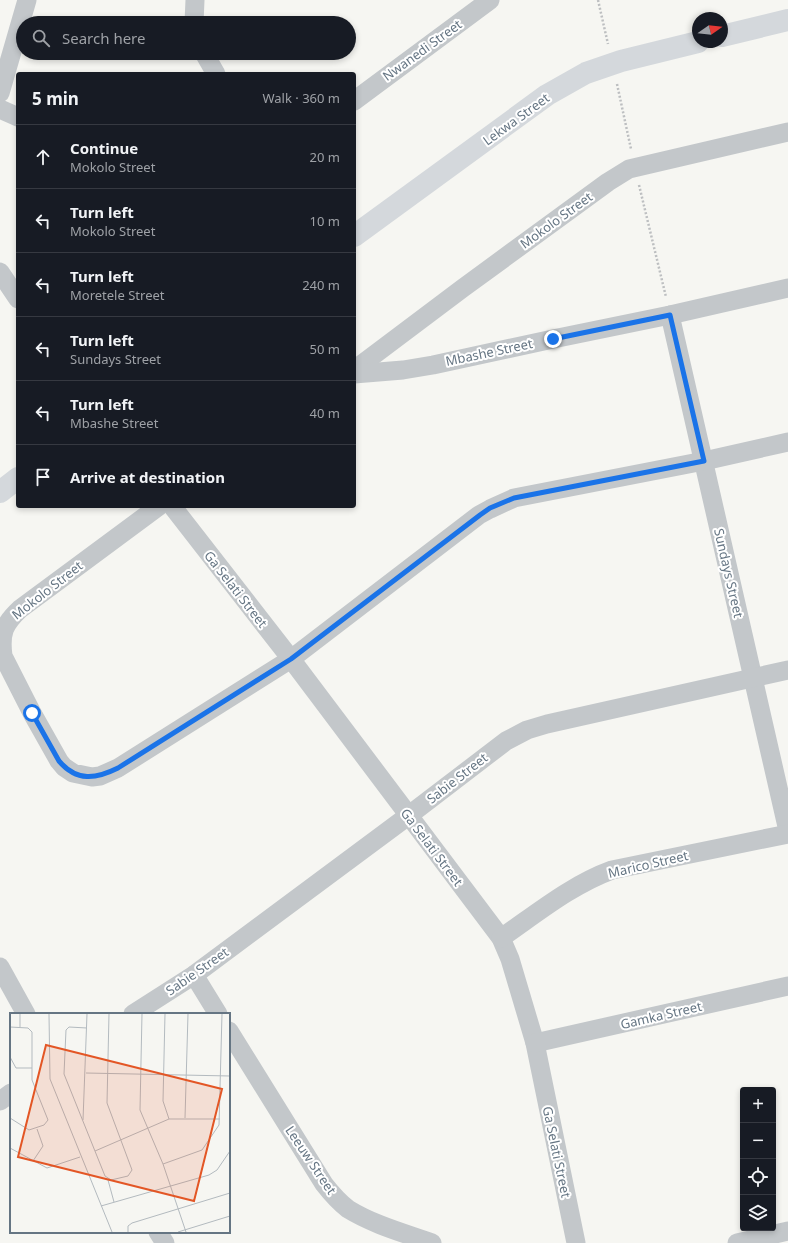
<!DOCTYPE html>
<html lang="en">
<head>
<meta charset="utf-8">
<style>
	body { margin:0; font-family:"Noto Sans",sans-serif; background:#20242c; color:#f1f3f6 }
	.controls { position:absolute; right:12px; bottom:12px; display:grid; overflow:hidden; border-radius:4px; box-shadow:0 2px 6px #0003 }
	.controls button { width:36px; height:36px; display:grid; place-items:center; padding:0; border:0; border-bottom:1px solid #363941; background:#171b24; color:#f1f3f6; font:20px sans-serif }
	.compass { position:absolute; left:692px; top:12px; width:36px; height:36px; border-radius:50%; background:#171b24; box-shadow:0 2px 6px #0003; rotate:76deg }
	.stop { position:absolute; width:12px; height:12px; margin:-9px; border:3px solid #1a73e8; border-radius:50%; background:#fff }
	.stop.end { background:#1a73e8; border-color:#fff; box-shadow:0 1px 4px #0008 }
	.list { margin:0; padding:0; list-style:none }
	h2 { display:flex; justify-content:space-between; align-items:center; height:52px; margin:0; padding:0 16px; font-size:17px }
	h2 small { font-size:13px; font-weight:400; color:#9ea1a6 }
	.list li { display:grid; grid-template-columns:26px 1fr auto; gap:12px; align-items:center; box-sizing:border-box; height:64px; padding:0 16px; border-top:1px solid #363941 }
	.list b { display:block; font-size:15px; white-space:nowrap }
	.list p { margin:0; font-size:13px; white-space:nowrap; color:#9ea1a6 }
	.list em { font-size:13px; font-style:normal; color:#9ea1a6 }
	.icon { flex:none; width:22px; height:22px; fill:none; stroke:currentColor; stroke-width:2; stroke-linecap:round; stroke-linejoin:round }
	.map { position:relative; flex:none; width:788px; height:1243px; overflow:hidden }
	.search { position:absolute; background:#171b24; box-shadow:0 2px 6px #0003; left:16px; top:16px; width:340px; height:44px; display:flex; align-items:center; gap:10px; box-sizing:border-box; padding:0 14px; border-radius:22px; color:#9ea1a6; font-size:15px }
	.panel { position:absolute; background:#171b24; box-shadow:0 2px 6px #0003; left:16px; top:72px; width:340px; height:436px; border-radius:4px }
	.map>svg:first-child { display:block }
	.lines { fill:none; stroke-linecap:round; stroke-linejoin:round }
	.path { stroke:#bdbfc1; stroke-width:2.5; stroke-dasharray:2 2; stroke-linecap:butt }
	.street { stroke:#c3c7ca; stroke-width:19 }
	.secondary { stroke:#d4d8dc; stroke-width:22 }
	.route { stroke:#1a73e8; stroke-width:5 }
	.labels { text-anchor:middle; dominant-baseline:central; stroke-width:4; stroke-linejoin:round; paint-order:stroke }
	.street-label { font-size:13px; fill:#657583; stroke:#fff }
	.inset-road { fill:none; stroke:#b3babf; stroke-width:1 }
	.view { fill:#e35625; fill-opacity:0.15; stroke:#e35625; stroke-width:2 }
	.inset-edge { fill:none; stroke:#657583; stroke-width:2 }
</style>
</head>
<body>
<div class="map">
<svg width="788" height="1243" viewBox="0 0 788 1243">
	<rect width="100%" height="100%" fill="#f6f6f2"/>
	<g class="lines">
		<g class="path">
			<path d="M598,0L608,44"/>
			<path d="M617,84L631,149"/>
			<path d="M639,185L666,297"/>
		</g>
		<g class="street">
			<path d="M194,23L195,0"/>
			<path d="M204,53L216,74"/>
			<path d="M0,93L27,0"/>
			<path d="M354,101L490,0"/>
			<path d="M0,109L18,117"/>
			<path d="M0,272L18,299"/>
			<path d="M670,315L788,831"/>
			<path d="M354,370L463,288L608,182L629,169L788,132"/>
			<path d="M354,374L403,370L433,365L553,339L670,315L788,288"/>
			<path d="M159,506L20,609C4,624 0,633 3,656L32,713L59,761L64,767L73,773L92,777L100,776L118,768L291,659L479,515L490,509L514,498L704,461L788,442"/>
			<path d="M172,506L291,659L501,938L510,959L535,1043L576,1243"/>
			<path d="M501,938C536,914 571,885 612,870L788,834"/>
			<path d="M0,967L26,1014"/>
			<path d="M194,975L218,1014"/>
			<path d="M133,1014L194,975L408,816L506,741L527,730L547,724L788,670"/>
			<path d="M229,1031L324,1184C331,1193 339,1202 348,1209C374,1225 404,1233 432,1243"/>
			<path d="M535,1043L788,986"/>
			<path d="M0,1101L11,1093"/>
			<path d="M158,1232L165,1243"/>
			<path d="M737,1243L788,1231"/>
		</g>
		<g class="secondary">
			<path d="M722,36L788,20"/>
			<path d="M354,236L547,95L586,73L621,61L698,42"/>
			<path d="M0,492L18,478"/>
		</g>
	</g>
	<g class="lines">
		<path class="route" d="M32,713L59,761C77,782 96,779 118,768L291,659L480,515L490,508L514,498L704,461L670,315L553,339"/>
	</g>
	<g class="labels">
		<g class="street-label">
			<text transform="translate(422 50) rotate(-36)">Nwanedi Street</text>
			<text transform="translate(516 119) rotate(-36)">Lekwa Street</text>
			<text transform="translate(556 220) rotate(-36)">Mokolo Street</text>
			<text transform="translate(489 352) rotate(-12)">Mbashe Street</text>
			<text transform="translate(729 573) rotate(77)">Sundays Street</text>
			<text transform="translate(236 589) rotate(52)">Ga Selati Street</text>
			<text transform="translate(47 590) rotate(-38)">Mokolo Street</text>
			<text transform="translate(457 778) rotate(-38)">Sabie Street</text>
			<text transform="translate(432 847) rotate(53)">Ga Selati Street</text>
			<text transform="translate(648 864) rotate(-13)">Marico Street</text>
			<text transform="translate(197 971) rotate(-35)">Sabie Street</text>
			<text transform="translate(661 1015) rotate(-13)">Gamka Street</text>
			<text transform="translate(557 1152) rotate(78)">Ga Selati Street</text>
			<text transform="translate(311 1160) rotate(56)">Leeuw Street</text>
		</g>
	</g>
	<g transform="translate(10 1013)">
		<rect width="220" height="220" fill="#f6f6f2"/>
		<path class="inset-road" d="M39,1L40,66L102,219M132,1L130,97L153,151L176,219M155,1L153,88L159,106M0,14L18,15L22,19V67L38,107L34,112L19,117L0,105M10,14V1M77,15L59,14L56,17L54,61L95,163L101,167L118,163L122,157L97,90L99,1M0,44L6,55H22M76,60L220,63M175,105L178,1M73,107L77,1M0,135L37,155L70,144M85,138L159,106H210M23,148L33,133L27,116M153,151L192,137L209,112L212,1M98,167L104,189M91,193L199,162L207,157L220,138M118,219V213L122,210L220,180M168,219L220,203"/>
		<path class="view" d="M36,32L212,76L184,188L8,144Z"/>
		<rect width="220" height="220" class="inset-edge"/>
	</g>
</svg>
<div class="controls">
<button>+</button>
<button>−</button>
<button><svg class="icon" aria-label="locate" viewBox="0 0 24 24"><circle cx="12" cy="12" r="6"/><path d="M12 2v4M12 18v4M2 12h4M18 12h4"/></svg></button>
<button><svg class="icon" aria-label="layers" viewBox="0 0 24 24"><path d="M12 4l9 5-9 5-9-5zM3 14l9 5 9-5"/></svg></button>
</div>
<svg class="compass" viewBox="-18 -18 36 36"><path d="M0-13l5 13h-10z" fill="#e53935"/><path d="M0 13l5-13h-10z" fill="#9ea1a6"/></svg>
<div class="stop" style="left:32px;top:713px"></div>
<div class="stop end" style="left:553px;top:339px"></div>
<div class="search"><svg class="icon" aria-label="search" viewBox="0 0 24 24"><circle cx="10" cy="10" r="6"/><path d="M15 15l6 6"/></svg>Search here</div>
<section class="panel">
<h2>5 min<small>Walk · 360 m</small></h2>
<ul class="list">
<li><svg class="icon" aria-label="ahead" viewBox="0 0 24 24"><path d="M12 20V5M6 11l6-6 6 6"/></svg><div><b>Continue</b><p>Mokolo Street</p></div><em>20 m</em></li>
<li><svg class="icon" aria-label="left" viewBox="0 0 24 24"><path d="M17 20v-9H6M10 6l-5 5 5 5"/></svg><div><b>Turn left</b><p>Mokolo Street</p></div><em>10 m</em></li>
<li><svg class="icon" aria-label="left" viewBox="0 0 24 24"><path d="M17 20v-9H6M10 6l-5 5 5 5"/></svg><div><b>Turn left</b><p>Moretele Street</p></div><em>240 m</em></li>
<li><svg class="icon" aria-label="left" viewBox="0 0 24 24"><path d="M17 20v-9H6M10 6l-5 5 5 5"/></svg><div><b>Turn left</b><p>Sundays Street</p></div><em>50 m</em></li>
<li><svg class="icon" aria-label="left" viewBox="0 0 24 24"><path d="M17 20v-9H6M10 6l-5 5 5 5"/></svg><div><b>Turn left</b><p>Mbashe Street</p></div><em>40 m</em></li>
<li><svg class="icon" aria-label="arrive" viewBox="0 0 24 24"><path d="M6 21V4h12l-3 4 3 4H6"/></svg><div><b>Arrive at destination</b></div></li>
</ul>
</section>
</div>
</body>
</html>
